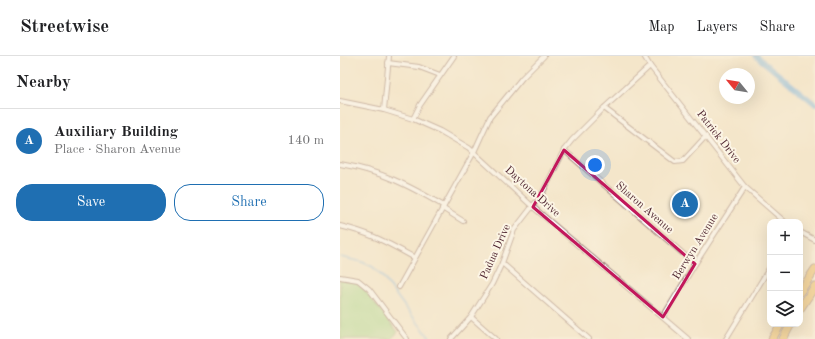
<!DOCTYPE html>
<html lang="en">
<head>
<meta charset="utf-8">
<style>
	body { margin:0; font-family:"Old Standard TT",serif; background:#f6f6f6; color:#202124 }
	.controls { position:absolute; right:12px; bottom:12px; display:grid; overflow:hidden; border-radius:8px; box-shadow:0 4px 16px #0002 }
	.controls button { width:36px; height:36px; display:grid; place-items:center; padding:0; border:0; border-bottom:1px solid #e0e0e0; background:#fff; color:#202124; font:20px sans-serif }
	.compass { position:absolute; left:379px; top:12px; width:36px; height:36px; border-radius:50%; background:#fff; box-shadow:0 4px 16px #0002; rotate:300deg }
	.you { position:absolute; left:255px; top:109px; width:14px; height:14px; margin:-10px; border:3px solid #fff; border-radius:50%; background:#1a73e8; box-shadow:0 0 0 6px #1a73e833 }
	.badge { display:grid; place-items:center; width:26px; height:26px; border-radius:50%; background:#1f6fb2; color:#fff; font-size:13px; font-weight:700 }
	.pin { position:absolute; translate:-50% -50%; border:2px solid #fff; box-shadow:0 1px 4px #0006 }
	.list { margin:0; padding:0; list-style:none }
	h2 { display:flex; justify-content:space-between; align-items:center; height:52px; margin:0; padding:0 16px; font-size:17px }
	h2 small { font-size:13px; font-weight:400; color:#757577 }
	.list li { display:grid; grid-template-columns:26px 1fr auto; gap:12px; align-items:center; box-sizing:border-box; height:64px; padding:0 16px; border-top:1px solid #e0e0e0 }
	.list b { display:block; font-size:15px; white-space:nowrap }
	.list p { margin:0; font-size:13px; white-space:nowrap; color:#757577 }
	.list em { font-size:13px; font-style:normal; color:#757577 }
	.actions { display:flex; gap:8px; padding:12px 16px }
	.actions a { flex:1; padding:9px 0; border:1px solid #1f6fb2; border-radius:16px; text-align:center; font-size:14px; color:#1f6fb2 }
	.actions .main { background:#1f6fb2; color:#fff }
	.icon { flex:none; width:22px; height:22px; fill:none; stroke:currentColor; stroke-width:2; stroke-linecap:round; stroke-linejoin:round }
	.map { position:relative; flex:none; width:475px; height:283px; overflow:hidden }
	header { display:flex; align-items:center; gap:24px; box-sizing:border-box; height:56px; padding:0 20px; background:#fff; border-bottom:1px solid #e0e0e0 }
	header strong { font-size:19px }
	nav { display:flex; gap:22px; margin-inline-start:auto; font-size:14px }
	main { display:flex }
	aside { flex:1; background:#fff }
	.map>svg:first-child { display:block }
	.green { fill:#a0d788; stroke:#757b5a }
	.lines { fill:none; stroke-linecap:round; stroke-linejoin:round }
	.stream { stroke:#6fb0e3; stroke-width:1.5 }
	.canal { stroke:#6fb0e3; stroke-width:5 }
	.street-casing { stroke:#9f827a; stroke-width:6 }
	.highway-casing { stroke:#9f827a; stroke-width:9 }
	.street { stroke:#fff; stroke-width:4 }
	.highway { stroke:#f2c26a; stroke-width:7 }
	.marked { fill:none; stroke:#c2185b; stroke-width:3; stroke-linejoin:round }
	.labels { text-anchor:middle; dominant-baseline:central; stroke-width:4; stroke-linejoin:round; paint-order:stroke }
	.street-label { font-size:11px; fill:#4a1f2b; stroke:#fcf5e5 }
</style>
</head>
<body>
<header>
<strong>Streetwise</strong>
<nav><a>Map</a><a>Layers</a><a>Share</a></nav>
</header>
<main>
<aside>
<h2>Nearby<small></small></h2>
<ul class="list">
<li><span class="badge">A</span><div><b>Auxiliary Building</b><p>Place · Sharon Avenue</p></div><em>140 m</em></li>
</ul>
<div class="actions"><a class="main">Save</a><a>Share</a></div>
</aside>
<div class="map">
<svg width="475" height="283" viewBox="0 0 475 283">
	<rect width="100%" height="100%" fill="#fcf5e5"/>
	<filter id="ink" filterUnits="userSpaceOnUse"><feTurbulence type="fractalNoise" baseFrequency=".025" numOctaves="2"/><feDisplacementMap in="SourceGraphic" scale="8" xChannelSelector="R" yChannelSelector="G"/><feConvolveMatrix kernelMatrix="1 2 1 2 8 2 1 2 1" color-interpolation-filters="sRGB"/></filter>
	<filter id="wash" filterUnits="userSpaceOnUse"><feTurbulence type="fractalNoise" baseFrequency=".012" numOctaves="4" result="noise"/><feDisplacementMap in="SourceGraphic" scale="16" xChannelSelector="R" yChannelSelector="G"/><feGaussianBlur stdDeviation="0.9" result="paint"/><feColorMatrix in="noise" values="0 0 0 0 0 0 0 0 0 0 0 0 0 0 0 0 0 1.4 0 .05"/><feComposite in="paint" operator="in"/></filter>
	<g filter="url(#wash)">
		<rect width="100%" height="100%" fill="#f4e6ca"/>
		<path class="green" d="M0,223L15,226L23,232L58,276L51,283H0Z"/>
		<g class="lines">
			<path class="stream" d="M0,201L22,206L33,211L42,220L65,251L91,283"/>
			<path class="canal" d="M416,0L475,48"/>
		</g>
	</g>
	<g filter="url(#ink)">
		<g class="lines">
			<defs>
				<g id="street">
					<path d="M304,0L310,10L405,131L445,166"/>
					<path d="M48,7L79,11L100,19"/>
					<path d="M0,45L44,54L73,63L100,75L129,92L193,151L348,283"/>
					<path d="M264,52L335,106L343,105L366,80"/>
					<path d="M44,54L49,0"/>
					<path d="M73,63L80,49L114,0"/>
					<path d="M224,94L355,208"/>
					<path d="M0,108C41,115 68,129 104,150"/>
					<path d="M102,152L123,165"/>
					<path d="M0,170C31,177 48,187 75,202"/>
					<path d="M460,176L475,184"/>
					<path d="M162,207L249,283"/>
					<path d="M0,221L18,224L29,233L67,283"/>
					<path d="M59,231L134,96L150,61L182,22L204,0"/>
					<path d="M131,261L156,283"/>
					<path d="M323,261L355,208L405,131"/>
					<path d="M111,283L131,261L152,228L162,207L174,174L202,138L224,94L232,84L264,52L310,10"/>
					<path d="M386,283L430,211"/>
				</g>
				<g id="highway">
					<path d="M460,236L475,213"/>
					<path d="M460,253L475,230"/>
					<path d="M432,283L441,268"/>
					<path d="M443,283L451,268"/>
				</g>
			</defs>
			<use href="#street" class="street-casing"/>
			<use href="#highway" class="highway-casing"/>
			<use href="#street" class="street"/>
			<use href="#highway" class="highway"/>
		</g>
	</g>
	<path d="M0 0H475V283H0ZM224,94L355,208L323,261L193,151Z" fill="#f4e6ca" fill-opacity=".55" fill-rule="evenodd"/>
	<path class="marked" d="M224,94L355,208L323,261L193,151Z"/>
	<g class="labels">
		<g class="street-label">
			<text transform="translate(378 81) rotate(52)">Patrick Drive</text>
			<text transform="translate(192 136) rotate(42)">Daytona Drive</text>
			<text transform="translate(304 152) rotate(41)">Sharon Avenue</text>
			<text transform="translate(356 191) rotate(-58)">Berwyn Avenue</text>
			<text transform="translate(156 196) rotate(-66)">Padua Drive</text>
		</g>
	</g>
</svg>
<div class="controls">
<button>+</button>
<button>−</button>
<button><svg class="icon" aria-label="layers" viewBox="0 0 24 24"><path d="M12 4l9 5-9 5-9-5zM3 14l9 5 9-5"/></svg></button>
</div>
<svg class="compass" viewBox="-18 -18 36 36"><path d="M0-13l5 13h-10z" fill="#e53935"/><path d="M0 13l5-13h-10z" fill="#757577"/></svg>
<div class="you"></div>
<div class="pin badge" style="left:345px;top:148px">A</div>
</div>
</main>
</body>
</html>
